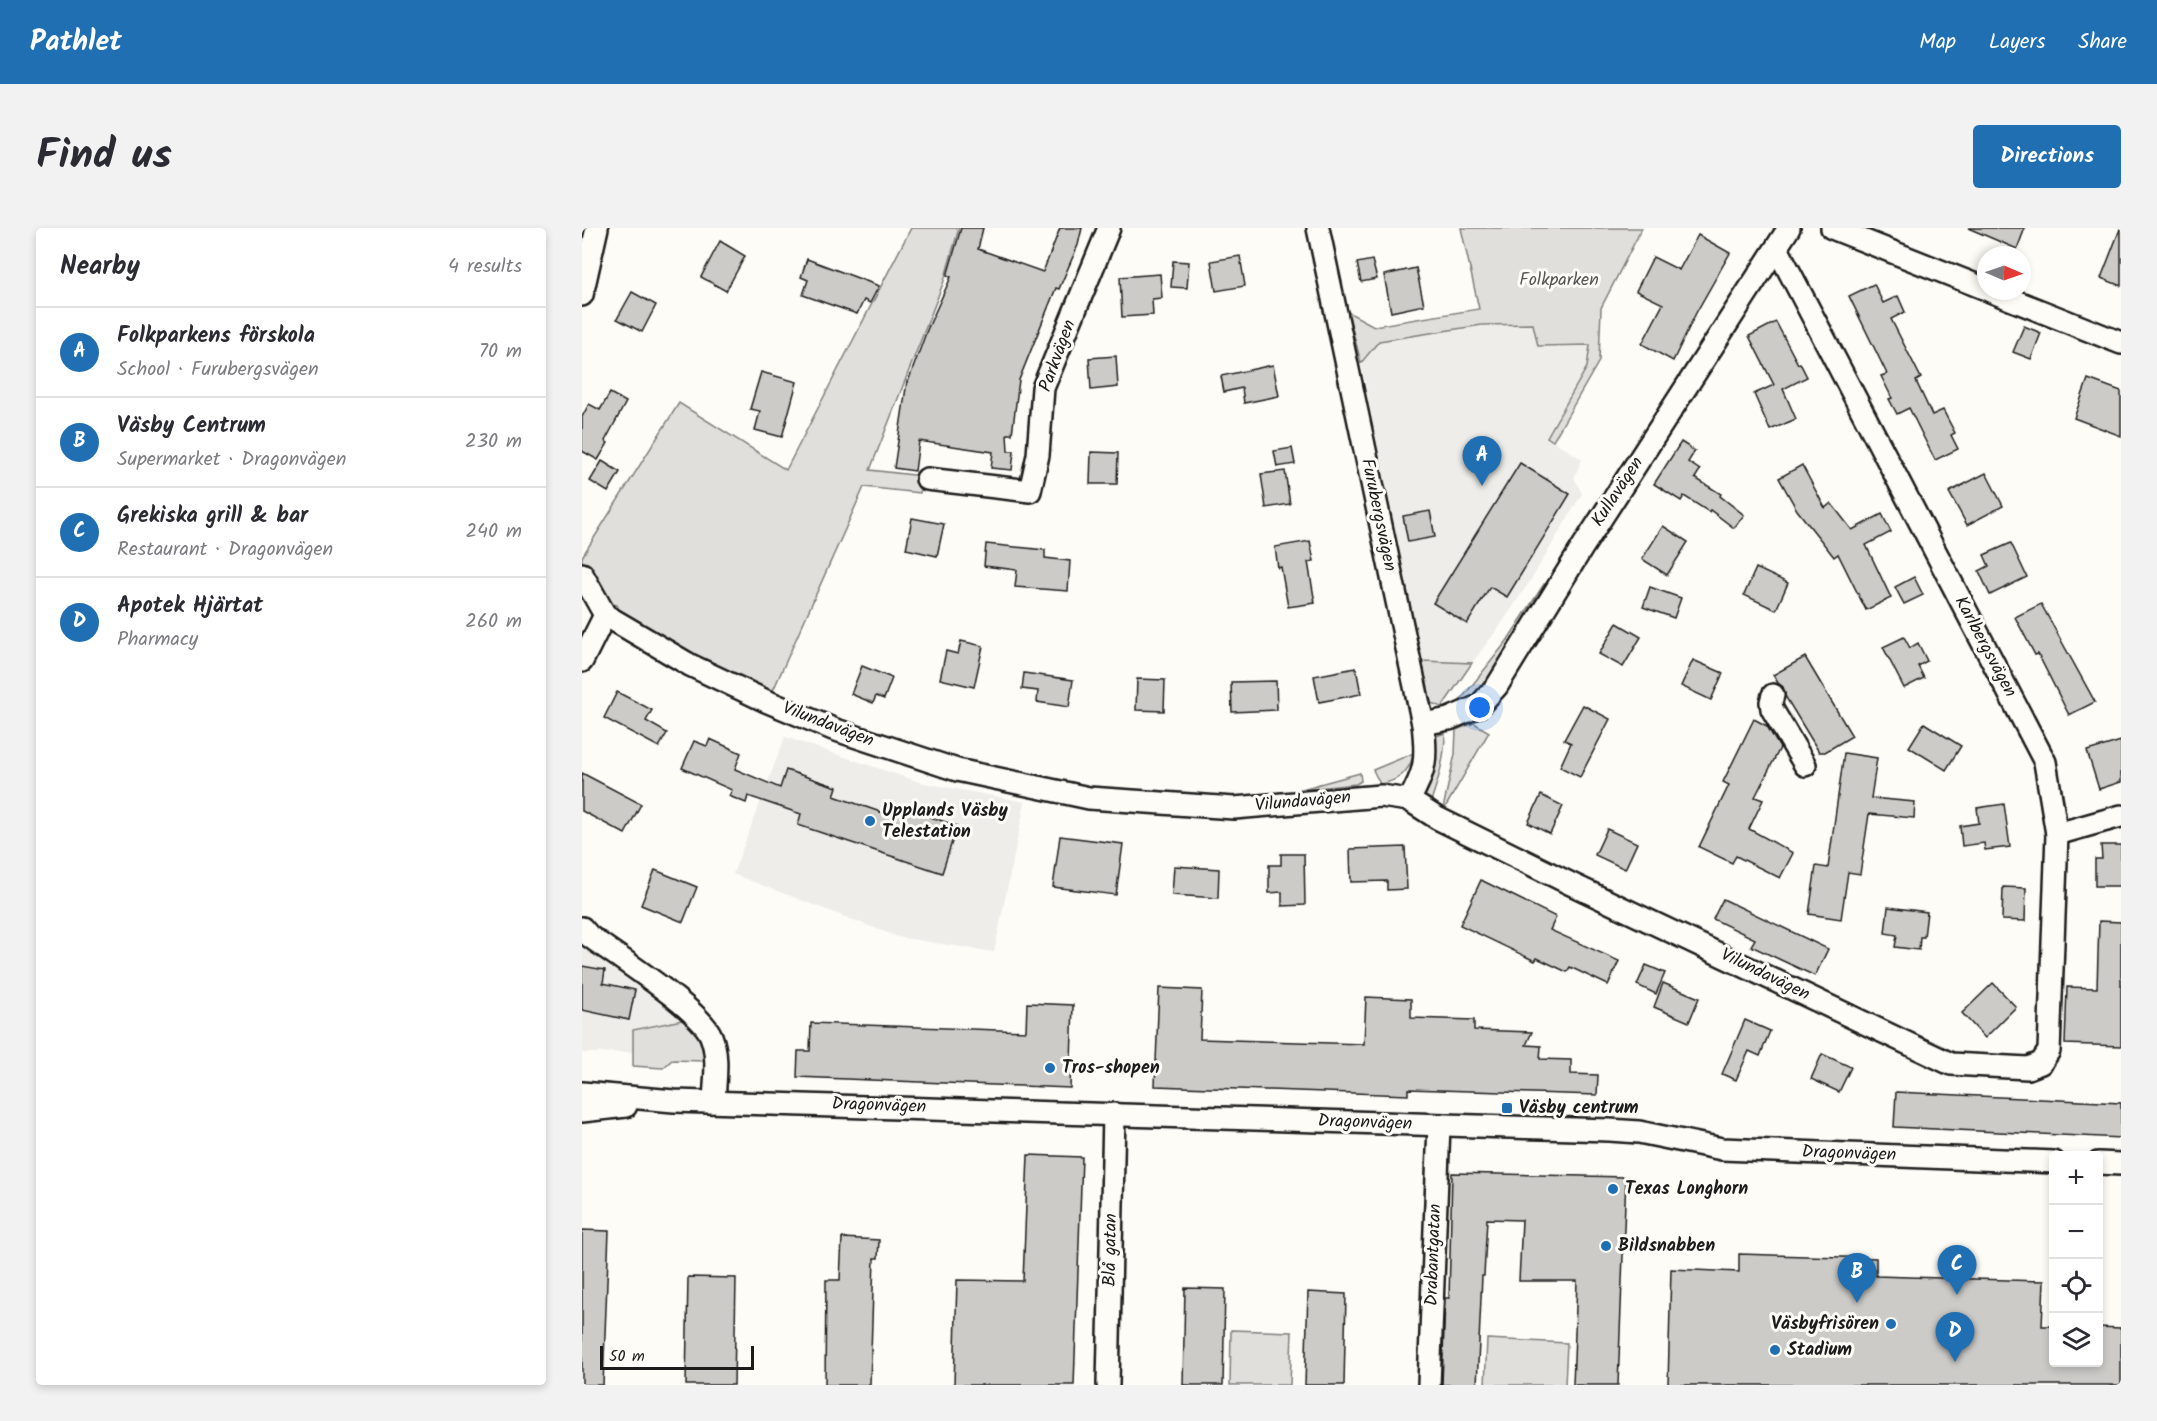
<!DOCTYPE html>
<html lang="en">
<head>
<meta charset="utf-8">
<style>
	body { margin:0; font-family:Kalam,sans-serif; background:#f2f2f3; color:#2b2b33 }
	.controls { position:absolute; right:18px; bottom:18px; display:grid; overflow:hidden; border-radius:6px; box-shadow:0 3px 9px #0003 }
	.controls button { width:54px; height:54px; display:grid; place-items:center; padding:0; border:0; border-bottom:2px solid #e1e1e2; background:#fff; color:#2b2b33; font:30px sans-serif }
	.compass { position:absolute; left:1395px; top:18px; width:54px; height:54px; border-radius:50%; background:#fff; box-shadow:0 3px 9px #0003; rotate:92deg }
	.scale { position:absolute; left:18px; bottom:15px; width:154px; box-sizing:border-box; padding-left:6px; border:3px solid #1c1c1c; border-top:0; font-size:16px; line-height:21px; white-space:nowrap; color:#1c1c1c; -webkit-text-stroke:4px #fdfcf7; paint-order:stroke }
	.you { position:absolute; left:898px; top:480px; width:21px; height:21px; margin:-15px; border:4px solid #fff; border-radius:50%; background:#1a73e8; box-shadow:0 0 0 9px #1a73e833 }
	.badge { display:grid; place-items:center; width:39px; height:39px; border-radius:50%; background:#1f6fb2; color:#fff; font-size:20px; font-weight:700 }
	.pin { position:absolute; translate:-50% -50px; filter:drop-shadow(0 2px 3px #0008) }
	.pin::after { content:''; position:absolute; top:32px; width:21px; height:18px; background:inherit; clip-path:polygon(0 0,100% 0,50% 100%) }
	.list { margin:0; padding:0; list-style:none }
	h2 { display:flex; justify-content:space-between; align-items:center; height:78px; margin:0; padding:0 24px; font-size:26px }
	h2 small { font-size:20px; font-weight:400; color:#7c7c81 }
	.list li { display:grid; grid-template-columns:39px 1fr auto; gap:18px; align-items:center; box-sizing:border-box; height:90px; padding:0 24px; border-top:2px solid #e1e1e2 }
	.list b { display:block; font-size:22px; white-space:nowrap }
	.list p { margin:0; font-size:20px; white-space:nowrap; color:#7c7c81 }
	.list em { font-size:20px; font-style:normal; color:#7c7c81 }
	.icon { flex:none; width:33px; height:33px; fill:none; stroke:currentColor; stroke-width:2; stroke-linecap:round; stroke-linejoin:round }
	.map { position:relative; flex:none; width:1539px; height:1157px; overflow:hidden; border-radius:6px }
	header { display:flex; align-items:center; gap:36px; box-sizing:border-box; height:84px; padding:0 30px; background:#1f6fb2; color:#fff }
	header strong { font-size:28px }
	nav { display:flex; gap:33px; margin-inline-start:auto; font-size:21px }
	.intro { display:flex; align-items:center; justify-content:space-between; box-sizing:border-box; height:144px; padding:0 36px }
	h1 { margin:0; font-size:42px }
	.button { padding:15px 27px; border-radius:6px; background:#1f6fb2; color:#fff; font-size:21px; font-weight:700 }
	main { display:flex; gap:36px; padding:0 36px }
	aside { flex:1; background:#fff; border-radius:6px; box-shadow:0 3px 9px #0003 }
	.map>svg:first-child { display:block }
	.built { fill:#eeede9 }
	.green { fill:#e0dfdb; stroke:#7e7e7c; stroke-width:1.5 }
	.building { fill:#cccbc8; stroke:#1c1c1c; stroke-width:1.5 }
	.lines { fill:none; stroke-linecap:round; stroke-linejoin:round }
	.minor-casing { stroke:#1c1c1c; stroke-width:26 }
	.minor { stroke:#fdfcf7; stroke-width:21 }
	.poi-dot { fill:#1f6fb2; stroke:#fdfcf7; stroke-width:2 }
	.labels { text-anchor:middle; dominant-baseline:central; stroke-width:6; stroke-linejoin:round; paint-order:stroke }
	.park-label { font-size:18px; fill:#575655; stroke:#fdfcf7 }
	.street-label { font-size:18px; fill:#1c1c1c; stroke:#fdfcf7 }
	.poi-label { font-size:18px; font-weight:bold; fill:#1c1c1c; stroke:#fdfcf7; text-anchor:start }
</style>
</head>
<body>
<header>
<strong>Pathlet</strong>
<nav><a>Map</a><a>Layers</a><a>Share</a></nav>
</header>
<div class="intro"><h1>Find us</h1><a class="button">Directions</a></div>
<main>
<aside>
<h2>Nearby<small>4 results</small></h2>
<ul class="list">
<li><span class="badge">A</span><div><b>Folkparkens förskola</b><p>School · Furubergsvägen</p></div><em>70 m</em></li>
<li><span class="badge">B</span><div><b>Väsby Centrum</b><p>Supermarket · Dragonvägen</p></div><em>230 m</em></li>
<li><span class="badge">C</span><div><b>Grekiska grill &amp; bar</b><p>Restaurant · Dragonvägen</p></div><em>240 m</em></li>
<li><span class="badge">D</span><div><b>Apotek Hjärtat</b><p>Pharmacy</p></div><em>260 m</em></li>
</ul>
</aside>
<div class="map">
<svg width="1539" height="1157" viewBox="0 0 1539 1157">
	<rect width="100%" height="100%" fill="#fdfcf7"/>
	<filter id="ink" filterUnits="userSpaceOnUse"><feTurbulence type="fractalNoise" baseFrequency=".0167" numOctaves="2"/><feDisplacementMap in="SourceGraphic" scale="12" xChannelSelector="R" yChannelSelector="G"/><feConvolveMatrix kernelMatrix="1 2 1 2 8 2 1 2 1" color-interpolation-filters="sRGB"/></filter>
	<g filter="url(#ink)">
		<g class="built">
			<path d="M951,96L1009,117L1005,139L965,209L1000,231L992,250L1000,266L950,350L920,395L890,435L840,433L779,135L797,113L900,97Z"/>
			<path d="M203,509L337,554L443,574L412,724L316,709L151,646Z"/>
			<path d="M0,714L76,768L105,791L51,802V824L0,825Z"/>
		</g>
		<g class="green">
			<path d="M329,0H377L362,53L288,242L340,248L338,265L282,259L189,467L109,430L38,385L35,377L23,375L0,333V329L97,175L204,242Z"/>
			<path d="M879,0H1060L1019,80L1017,133L971,213L965,209L1005,139L1008,117L956,118L951,96L900,97L797,113L779,135L766,84L792,98L897,81Z"/>
			<path d="M962,356L967,359L910,451L889,473L873,479L925,413Z"/>
			<path d="M840,433L890,435L860,479L849,475Z"/>
			<path d="M892,495L907,504L860,585L873,526L874,502Z"/>
			<path d="M863,505C863,529 857,550 849,573L843,568C851,548 854,529 854,508Z"/>
			<path d="M832,525C827,544 817,553 798,556L791,542Z"/>
			<path d="M778,545L779,553L774,556L716,562Z"/>
			<path d="M105,791L122,816V833L90,832L81,840L51,838V802Z"/>
			<path d="M649,1102L710,1104L708,1157H648Z"/>
			<path d="M905,1111L985,1115L983,1157H903Z"/>
		</g>
		<g class="building">
			<path d="M379,0H401L396,21L461,44L478,0H500L496,17L477,61L474,60L437,152L430,206H425L426,223H432L430,242L409,240L411,224L337,213L333,243L312,240L325,153L326,154L345,102L369,49L365,48Z"/>
			<path d="M1386,0H1443L1435,21Z"/>
			<path d="M1538,1H1539V58L1519,50Z"/>
			<path d="M1116,7L1148,25L1114,85L1091,133L1060,116L1081,76L1054,63L1071,29L1097,42Z"/>
			<path d="M138,13L163,28L144,63L119,49Z"/>
			<path d="M658,28L663,58L634,63L629,33Z"/>
			<path d="M225,31L297,58L288,75L282,72L275,86L221,67L226,52L219,49Z"/>
			<path d="M790,32L795,51L779,54L775,35Z"/>
			<path d="M591,33L607,34L605,60L589,59Z"/>
			<path d="M834,40L842,77L809,84L802,47Z"/>
			<path d="M578,46L580,70L570,71L571,87L540,89L538,49Z"/>
			<path d="M1292,56L1301,75L1316,68L1323,84L1309,91L1339,150L1334,153L1350,187L1361,182L1373,205L1369,207L1376,221L1353,232L1327,180L1315,186L1307,171L1310,170L1299,148L1305,146L1267,68Z"/>
			<path d="M50,64L74,77L60,104L35,91Z"/>
			<path d="M1194,94L1216,136L1218,135L1225,149L1201,161L1214,191L1188,202L1172,166L1192,157L1167,108Z"/>
			<path d="M1442,98L1459,105L1449,131L1431,124Z"/>
			<path d="M534,128L536,159L509,162L507,130Z"/>
			<path d="M691,137L697,168L662,175L660,160L642,164L639,148Z"/>
			<path d="M179,144L215,154L200,209L173,202L178,183L168,181Z"/>
			<path d="M1506,151L1539,163V208L1492,190Z"/>
			<path d="M28,165L44,174L23,213L26,215L16,232L0,223V189L7,176L18,182Z"/>
			<path d="M1099,214L1113,223L1106,234L1118,242L1113,250L1139,266L1138,268L1162,287L1152,300L1128,282L1127,284L1102,268L1099,273L1072,256Z"/>
			<path d="M710,220L713,236L695,239L692,223Z"/>
			<path d="M509,224L536,225L535,256H508Z"/>
			<path d="M20,233L38,244L26,264L8,253Z"/>
			<path d="M938,235L988,266L925,369L908,359L885,396L851,375Z"/>
			<path d="M1220,237L1243,280L1249,275L1270,302L1300,286L1309,304L1284,317L1309,370L1284,382L1256,326L1252,329L1215,282L1197,250Z"/>
			<path d="M703,243L708,276L684,280L679,246Z"/>
			<path d="M1404,245L1421,278L1385,297L1367,264Z"/>
			<path d="M848,283L853,309L826,314L821,288Z"/>
			<path d="M330,290L362,296L355,328L324,321Z"/>
			<path d="M1081,298L1106,314L1085,347L1060,331Z"/>
			<path d="M728,313L732,333L726,334L733,375L706,379L699,339L696,340L693,319Z"/>
			<path d="M1429,315L1445,349L1408,367L1397,343L1407,338L1402,327Z"/>
			<path d="M404,316L463,322V330L488,333L486,363L433,359L435,342L402,338Z"/>
			<path d="M1174,340L1206,355L1194,382L1162,367Z"/>
			<path d="M1332,349L1341,367L1322,376L1313,359Z"/>
			<path d="M1068,359L1099,370L1092,390L1061,379Z"/>
			<path d="M1459,376L1513,474L1487,487L1456,426L1453,427L1433,389Z"/>
			<path d="M1035,395L1059,409L1041,439L1017,426Z"/>
			<path d="M1322,409L1328,420L1336,415L1345,433L1336,438L1342,450L1322,460L1301,419Z"/>
			<path d="M379,413L401,418L392,459L358,451L364,423L376,426Z"/>
			<path d="M1223,429L1270,508L1243,524H1237L1203,468L1201,459L1196,455L1191,447Z"/>
			<path d="M1111,432L1141,445L1129,472L1099,458Z"/>
			<path d="M280,438L310,450L302,471L294,468L291,475L269,466Z"/>
			<path d="M774,440L779,466L737,474L732,448Z"/>
			<path d="M442,445L491,452L487,479L455,474L456,463L440,461Z"/>
			<path d="M555,451L583,452L582,483L554,482Z"/>
			<path d="M694,453L695,482L650,484L649,454Z"/>
			<path d="M35,464L70,482L64,493L85,505L77,519L22,490Z"/>
			<path d="M1001,477L1028,491L998,549L978,539L989,515L982,512Z"/>
			<path d="M1172,491L1185,498L1198,520L1173,569L1181,572L1167,601L1211,625L1198,650L1154,628L1150,635L1117,619L1147,557L1141,554Z"/>
			<path d="M1342,495L1379,518L1364,542L1327,519Z"/>
			<path d="M128,511L159,525L153,541L198,560L204,542L255,559L252,568L310,588L314,577L375,598L360,645L216,597L219,586L166,568L164,575L147,568L150,562L100,540L112,513L125,518Z"/>
			<path d="M1539,513V554L1517,561L1505,523Z"/>
			<path d="M1262,525L1295,530L1289,570L1333,574L1332,590L1287,586L1278,646L1266,644L1259,691L1227,686L1234,638L1246,640Z"/>
			<path d="M0,545L59,576L43,606L0,583Z"/>
			<path d="M959,567L981,578L968,606L946,595Z"/>
			<path d="M1422,576L1428,619L1403,622L1402,615L1380,618L1378,598L1397,595L1395,580Z"/>
			<path d="M1025,601L1055,615L1043,641L1013,627Z"/>
			<path d="M478,608L541,616L534,667L471,659Z"/>
			<path d="M1519,617H1539V658H1513V631H1520Z"/>
			<path d="M823,619L825,661L805,662V653L769,654L768,621Z"/>
			<path d="M699,626H722L723,677L700,678V664L687,665V637H699Z"/>
			<path d="M592,638L637,641L636,670L590,667Z"/>
			<path d="M73,642L115,659L101,694L59,677Z"/>
			<path d="M899,652L974,689L968,702L1037,733L1026,757L988,739L985,744L955,730L953,733L878,697Z"/>
			<path d="M1421,659L1444,660L1443,693L1420,692Z"/>
			<path d="M1141,671L1246,721L1233,748L1169,718L1173,711L1131,691Z"/>
			<path d="M1306,679L1345,684L1342,709H1338L1337,722L1313,719L1315,707L1303,705Z"/>
			<path d="M1517,693L1539,694V818L1483,816L1485,759L1515,760Z"/>
			<path d="M1064,737L1083,745L1074,766L1055,757Z"/>
			<path d="M0,738L23,742L21,755L53,762L47,792L0,782Z"/>
			<path d="M1081,755L1117,770L1107,794L1072,779Z"/>
			<path d="M1411,755L1434,779L1403,810L1380,785Z"/>
			<path d="M577,760L620,762L618,811L782,816L784,769L829,771V790L892,792V802L950,804L944,817L959,818L958,831L989,832V846L1016,847L1015,867L826,861V867L573,858Z"/>
			<path d="M445,775L491,777L488,860L215,849L216,823H228L229,795L444,803Z"/>
			<path d="M1163,792L1188,803L1178,828L1167,823L1154,852L1140,846Z"/>
			<path d="M1240,826L1269,839L1257,864L1229,851Z"/>
			<path d="M1314,864L1539,875V910L1312,899Z"/>
			<path d="M446,927L500,929L492,1157H372L375,1052L441,1053Z"/>
			<path d="M870,945L1044,949L1036,1157H991L995,1053H937L940,992L905,991L902,1048H900L895,1157H860L863,1070H867Z"/>
			<path d="M0,1002L27,1003L21,1157H0Z"/>
			<path d="M260,1010L297,1012L296,1030H292L288,1157H243L244,1052H258Z"/>
			<path d="M1157,1026L1294,1030V1048L1462,1053L1460,1098H1472V1134H1516V1099L1539,1100V1157H1086L1089,1041L1157,1044Z"/>
			<path d="M106,1049L154,1050L152,1157H104Z"/>
			<path d="M603,1060L643,1061L641,1157H601Z"/>
			<path d="M726,1064L764,1066L762,1157H723Z"/>
		</g>
		<g class="lines">
			<defs>
				<g id="minor">
					<path d="M736,0L841,496C845,530 844,543 827,572"/>
					<path d="M1250,0L1404,61"/>
					<path d="M1408,63L1539,115"/>
					<path d="M0,67L15,0"/>
					<path d="M345,251L448,263L456,227L461,160L527,0"/>
					<path d="M0,346L23,387L108,437L184,473L251,501L375,542L507,570L652,580L799,568L827,572L855,590L987,655L1369,836L1446,840L1459,835L1467,823L1475,606L1463,534L1195,20"/>
					<path d="M0,433L23,387"/>
					<path d="M1191,467L1189,474L1190,481L1223,537"/>
					<path d="M841,496L867,491L897,478L915,458L1000,320L1207,0"/>
					<path d="M1475,606L1539,588"/>
					<path d="M0,700L7,708C33,727 119,782 129,808C137,828 133,852 132,873"/>
					<path d="M0,865L92,873L1027,902L1057,904L1140,921L1472,934"/>
					<path d="M0,883L44,878"/>
					<path d="M1516,935L1539,936"/>
					<path d="M526,1157L532,886"/>
					<path d="M847,1157L857,897"/>
				</g>
			</defs>
			<use href="#minor" class="minor-casing"/>
			<use href="#minor" class="minor"/>
		</g>
	</g>
	<g class="poi-dot">
		<circle cx="288" cy="593" r="6"/>
		<circle cx="468" cy="840" r="6"/>
		<rect x="919" y="874" width="12" height="12" rx="3"/>
		<circle cx="1031" cy="961" r="6"/>
		<circle cx="1024" cy="1018" r="6"/>
		<circle cx="1309" cy="1096" r="6"/>
		<circle cx="1193" cy="1122" r="6"/>
	</g>
	<g class="labels">
		<g class="park-label">
			<text x="977" y="52">Folkparken</text>
		</g>
		<g class="street-label">
			<text transform="translate(476 128) rotate(-70)">Parkvägen</text>
			<text transform="translate(1036 264) rotate(-57)">Kullavägen</text>
			<text transform="translate(796 287) rotate(78)">Furubergsvägen</text>
			<text transform="translate(1403 419) rotate(62)">Karlbergsvägen</text>
			<text transform="translate(246 497) rotate(21)">Vilundavägen</text>
			<text transform="translate(721 574) rotate(-5)">Vilundavägen</text>
			<text transform="translate(1183 747) rotate(26)">Vilundavägen</text>
			<text transform="translate(297 878) rotate(2)">Dragonvägen</text>
			<text transform="translate(783 895) rotate(2)">Dragonvägen</text>
			<text transform="translate(1267 926) rotate(2)">Dragonvägen</text>
			<text transform="translate(529 1022) rotate(-89)">Blå gatan</text>
			<text transform="translate(852 1027) rotate(-88)">Drabantgatan</text>
		</g>
		<g class="poi-label">
			<text x="300" y="583">Upplands Väsby<tspan x="300" dy="21">Telestation</tspan></text>
			<text x="480" y="840">Tros-shopen</text>
			<text x="937" y="880">Väsby centrum</text>
			<text x="1043" y="961">Texas Longhorn</text>
			<text x="1036" y="1018">Bildsnabben</text>
			<text x="1297" y="1096" text-anchor="end">Väsbyfrisören</text>
			<text x="1205" y="1122">Stadium</text>
		</g>
	</g>
</svg>
<div class="controls">
<button>+</button>
<button>−</button>
<button><svg class="icon" aria-label="locate" viewBox="0 0 24 24"><circle cx="12" cy="12" r="6"/><path d="M12 2v4M12 18v4M2 12h4M18 12h4"/></svg></button>
<button><svg class="icon" aria-label="layers" viewBox="0 0 24 24"><path d="M12 4l9 5-9 5-9-5zM3 14l9 5 9-5"/></svg></button>
</div>
<svg class="compass" viewBox="-18 -18 36 36"><path d="M0-13l5 13h-10z" fill="#e53935"/><path d="M0 13l5-13h-10z" fill="#7c7c81"/></svg>
<div class="scale">50 m</div>
<div class="you"></div>
<div class="pin badge" style="left:900px;top:258px">A</div>
<div class="pin badge" style="left:1275px;top:1075px">B</div>
<div class="pin badge" style="left:1375px;top:1067px">C</div>
<div class="pin badge" style="left:1373px;top:1134px">D</div>
</div>
</main>
</body>
</html>
